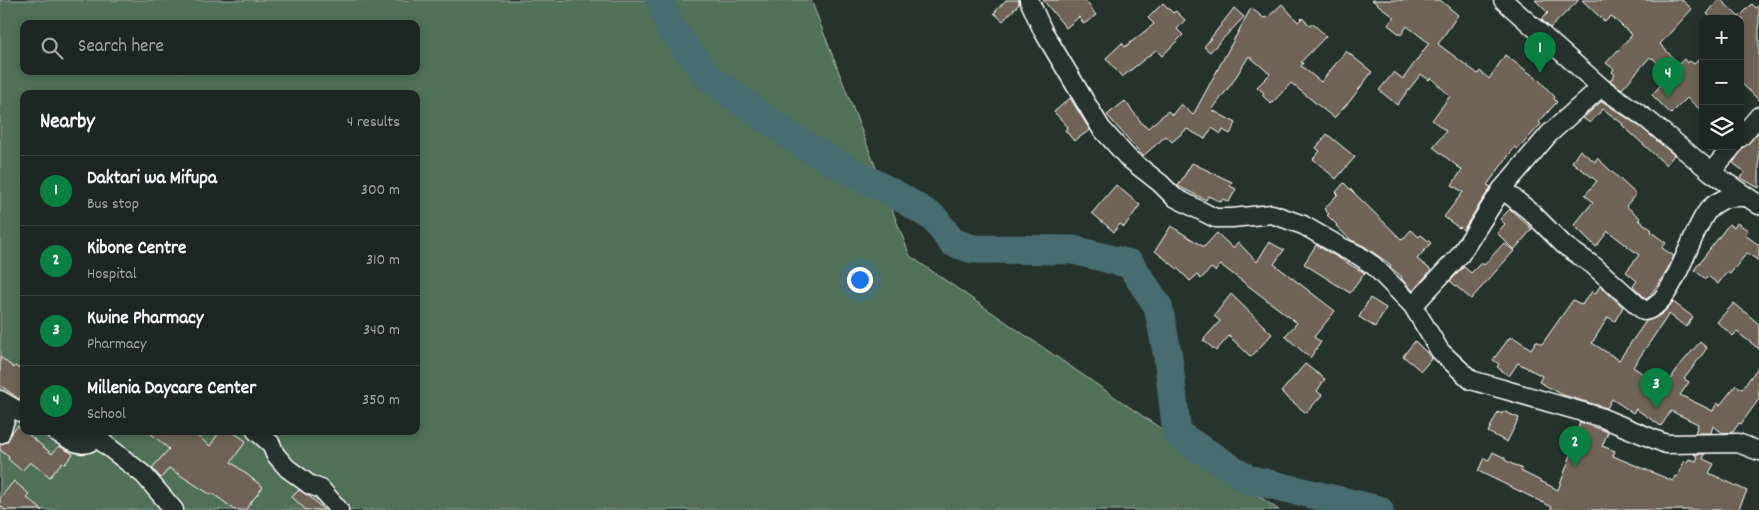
<!DOCTYPE html>
<html lang="en">
<head>
<meta charset="utf-8">
<style>
	body { margin:0; font-family:Dekko,sans-serif; background:#29322f; color:#f1f3f6 }
	.controls { position:absolute; right:15px; top:15px; display:grid; overflow:hidden; border-radius:10px; box-shadow:0 2px 8px #0003 }
	.controls button { width:45px; height:45px; display:grid; place-items:center; padding:0; border:0; border-bottom:1px solid #3a4340; background:#1c2622; color:#f1f3f6; font:25px sans-serif }
	.you { position:absolute; left:859px; top:279px; width:18px; height:18px; margin:-12px; border:4px solid #fff; border-radius:50%; background:#1a73e8; box-shadow:0 0 0 8px #1a73e833 }
	.badge { display:grid; place-items:center; width:32px; height:32px; border-radius:50%; background:#0b8043; color:#fff; font-size:16px; font-weight:700 }
	.pin { position:absolute; translate:-50% -41px; filter:drop-shadow(0 1px 2px #0008) }
	.pin::after { content:''; position:absolute; top:26px; width:18px; height:15px; background:inherit; clip-path:polygon(0 0,100% 0,50% 100%) }
	.list { margin:0; padding:0; list-style:none }
	h2 { display:flex; justify-content:space-between; align-items:center; height:65px; margin:0; padding:0 20px; font-size:21px }
	h2 small { font-size:16px; font-weight:400; color:#a0a5a5 }
	.list li { display:grid; grid-template-columns:32px 1fr auto; gap:15px; align-items:center; box-sizing:border-box; height:70px; padding:0 20px; border-top:1px solid #3a4340 }
	.list b { display:block; font-size:19px; white-space:nowrap }
	.list p { margin:0; font-size:16px; white-space:nowrap; color:#a0a5a5 }
	.list em { font-size:16px; font-style:normal; color:#a0a5a5 }
	.icon { flex:none; width:28px; height:28px; fill:none; stroke:currentColor; stroke-width:2; stroke-linecap:round; stroke-linejoin:round }
	.map { position:relative; flex:none; width:1759px; height:510px; overflow:hidden }
	.search { position:absolute; background:#1c2622; box-shadow:0 2px 8px #0003; left:20px; top:20px; width:400px; height:55px; display:flex; align-items:center; gap:12px; box-sizing:border-box; padding:0 18px; border-radius:10px; color:#a0a5a5; font-size:19px }
	.panel { position:absolute; background:#1c2622; box-shadow:0 2px 8px #0003; left:20px; top:90px; width:400px; height:345px; border-radius:10px }
	.map>svg:first-child { display:block }
	.green { fill:#516f58; stroke:#a8b7ac; fill-rule:evenodd }
	.lines { fill:none; stroke-linecap:round; stroke-linejoin:round }
	.river { stroke:#4a6c70; stroke-width:29 }
	.building { fill:#6e6457; stroke:#fff }
	.street-casing { stroke:#fff; stroke-width:21 }
	.street { stroke:#26332d; stroke-width:18 }
</style>
</head>
<body>
<div class="map">
<svg width="1759" height="510" viewBox="0 0 1759 510">
	<rect width="100%" height="100%" fill="#26332d"/>
	<filter id="ink" filterUnits="userSpaceOnUse"><feTurbulence type="fractalNoise" baseFrequency=".02" numOctaves="2"/><feDisplacementMap in="SourceGraphic" scale="10" xChannelSelector="R" yChannelSelector="G"/><feConvolveMatrix kernelMatrix="1 2 1 2 8 2 1 2 1" color-interpolation-filters="sRGB"/></filter>
	<g filter="url(#ink)">
		<path class="green" d="M0,0H811L910,256L1279,510H0ZM24,24H416V71H24ZM24,94H416V431H24Z"/>
		<g class="lines">
			<path class="river" d="M660,0L670,27L709,78L806,147L900,197L934,218L952,242L973,249L1073,250L1130,264L1158,306L1168,357L1177,434L1248,479L1379,510"/>
		</g>
		<g class="building">
			<path d="M1006,0H1019V4L1003,21L994,13Z"/>
			<path d="M1043,0H1085L1096,15L1084,24L1079,17L1066,28Z"/>
			<path d="M1372,0H1440L1458,15L1438,44L1478,74L1480,71L1489,79L1505,55L1539,80L1555,97L1554,99L1557,102L1539,122L1541,124L1518,149L1515,147L1487,185L1491,187L1463,230L1460,227L1459,228L1444,217L1463,192L1452,185L1462,170L1433,147L1446,131L1432,120L1450,96L1431,78L1429,80L1421,74L1397,105L1379,90L1394,72L1403,79L1429,43L1407,26L1401,35L1388,25L1394,17Z"/>
			<path d="M1535,0H1579L1550,28L1541,19L1548,13Z"/>
			<path d="M1582,0H1682L1692,9L1660,44L1679,64L1684,59L1687,63L1690,61L1694,64L1703,56V112L1687,98L1671,114L1652,95L1668,76L1653,58L1652,59L1650,57L1622,89L1610,81L1615,75L1612,72L1614,69L1606,63L1632,35L1611,16L1605,22Z"/>
			<path d="M1718,0H1721L1739,17L1752,4L1756,8L1759,5V100L1740,82V22L1744,19H1713L1707,14Z"/>
			<path d="M1163,3L1173,13L1176,11L1185,20L1177,29L1183,35L1162,56L1156,50L1122,77L1106,58L1122,43L1125,47L1154,24L1148,18Z"/>
			<path d="M1282,4L1298,22L1302,18L1310,25L1312,23L1326,36L1301,62L1303,63L1301,66L1321,82L1346,51L1372,72L1350,101L1334,118L1291,83L1271,104L1262,95L1264,93L1257,87L1270,74L1249,56L1232,83L1212,110L1236,123L1230,134L1223,130L1221,134L1212,128L1205,139L1187,129L1172,142L1166,136L1143,156L1107,115L1125,101L1144,126L1145,125L1148,128L1168,111L1172,115L1181,104L1193,115L1251,8L1264,18L1265,17L1267,18Z"/>
			<path d="M1234,8L1244,17L1210,52L1204,47Z"/>
			<path d="M1070,98L1090,130L1074,141L1065,130L1068,127L1054,112Z"/>
			<path d="M1602,101L1642,128L1674,155L1666,165L1622,125L1623,124L1603,109L1590,123L1583,118Z"/>
			<path d="M1759,132V188L1741,178L1745,172L1733,163L1743,148Z"/>
			<path d="M1327,134L1355,157L1336,179L1313,159L1320,151L1316,148Z"/>
			<path d="M1580,150L1595,162L1597,158L1636,194L1626,206L1640,218L1639,220L1652,230L1651,232L1666,243L1662,248L1674,256L1663,278L1648,298L1646,299L1633,286L1637,281L1626,272L1639,255L1608,231L1596,247L1574,225L1593,202L1585,195L1597,181L1572,162Z"/>
			<path d="M1192,163L1232,182L1230,186L1236,189L1229,202L1223,199L1221,202L1208,196L1206,200L1178,186Z"/>
			<path d="M1344,183L1402,240L1411,230L1419,237L1421,235L1431,243L1417,259L1431,270L1413,291L1401,278L1402,277L1390,267L1391,265L1364,246L1351,240L1336,226L1337,225L1327,215L1329,214L1324,209L1338,194L1336,192Z"/>
			<path d="M1116,185L1140,205L1124,227L1120,224L1114,232L1092,213Z"/>
			<path d="M1510,209L1532,229L1514,250L1497,233L1505,224L1500,219Z"/>
			<path d="M1737,223L1748,230L1745,235L1759,245V261L1747,253L1730,274L1727,272L1718,284L1708,276L1706,279L1694,270L1729,224L1734,228Z"/>
			<path d="M1171,226L1204,247L1217,233L1233,248L1238,242L1257,262L1269,242L1284,250L1274,264L1335,311L1314,337L1321,342L1310,358L1285,336L1297,323L1221,265L1215,271L1211,268L1201,279L1197,275L1190,281L1179,270L1155,251Z"/>
			<path d="M1504,243L1514,251L1471,299L1450,281L1464,267L1471,273L1481,263L1484,265Z"/>
			<path d="M1316,245L1365,273L1350,293L1304,264Z"/>
			<path d="M1600,286L1623,307L1615,321L1608,317L1592,343L1619,360L1646,321L1662,314L1673,302L1693,317L1686,327L1669,314L1633,367L1664,388L1680,365L1700,342L1707,348L1684,379L1689,382L1680,395L1713,411L1717,403L1720,405L1736,385L1742,389L1759,366V399L1741,424L1739,423L1733,432L1723,433L1713,426L1711,433H1695L1698,424L1671,411L1661,426L1636,409L1633,413L1612,399L1607,408L1563,395L1539,382L1542,376L1518,363L1509,376L1497,367L1499,364L1493,360L1510,337L1512,339L1513,337L1531,349L1536,341L1542,344L1573,300L1582,305L1588,295L1589,296L1592,291L1595,294Z"/>
			<path d="M1231,294L1272,334L1251,357L1229,336L1216,351L1203,340L1220,321L1214,316Z"/>
			<path d="M1370,298L1386,308L1375,327L1359,317Z"/>
			<path d="M1734,303L1759,324V349L1737,332L1733,336L1717,322Z"/>
			<path d="M1415,341L1432,358L1421,371L1403,356Z"/>
			<path d="M0,357L14,368L15,366L24,372V392L19,399L0,385Z"/>
			<path d="M1305,364L1325,379L1317,391L1322,395L1306,413L1281,392Z"/>
			<path d="M1503,411L1519,418L1507,442L1488,432L1498,412L1502,414Z"/>
			<path d="M1580,422L1608,432L1602,446L1615,451L1613,456L1673,481L1675,476L1677,477L1684,461L1687,462L1689,459L1696,461L1698,457L1694,454H1705L1703,459L1714,464L1709,473L1747,491L1738,510H1550L1552,507L1478,471L1484,458L1489,460L1493,452L1505,458V460L1522,469L1521,471L1558,490L1572,452L1570,451Z"/>
			<path d="M18,426L52,454L59,446L73,454L65,464L62,462L50,477L30,462L22,471L8,459L9,457L0,450V444L7,442L12,432Z"/>
			<path d="M148,431H191L210,446L220,431H231L246,441L231,462L263,487L245,510H235L212,493L211,495L169,468L161,478L152,468L169,449Z"/>
			<path d="M14,481L29,494L26,497L42,510H5L0,505V498Z"/>
			<path d="M299,490L309,496L324,510H306L292,497Z"/>
		</g>
		<g class="lines">
			<defs>
				<g id="street">
					<path d="M1029,0L1043,31L1101,128L1128,158L1160,183L1174,197L1215,218H1232L1272,214L1303,225L1343,248L1358,255L1374,266L1413,306L1440,351L1471,380L1600,417L1666,444L1738,443L1759,451"/>
					<path d="M1503,0L1601,87L1648,120L1711,172L1759,205"/>
					<path d="M1740,138L1759,116"/>
					<path d="M1711,172L1733,146"/>
					<path d="M1502,189L1531,212L1564,245L1594,266L1644,311C1673,308 1691,229 1709,209C1712,206 1718,202 1722,200C1728,196 1738,197 1745,197"/>
					<path d="M1413,306L1460,255L1502,189L1549,134L1601,87"/>
					<path d="M0,400L24,414"/>
					<path d="M0,412L6,417L0,434"/>
					<path d="M55,431C74,442 86,453 102,431"/>
					<path d="M256,431L271,444L275,454L287,468L310,485L321,489L339,510"/>
					<path d="M97,438L144,475L174,510"/>
				</g>
			</defs>
			<use href="#street" class="street-casing"/>
			<use href="#street" class="street"/>
		</g>
	</g>
</svg>
<div class="controls">
<button>+</button>
<button>−</button>
<button><svg class="icon" aria-label="layers" viewBox="0 0 24 24"><path d="M12 4l9 5-9 5-9-5zM3 14l9 5 9-5"/></svg></button>
</div>
<div class="you"></div>
<div class="pin badge" style="left:1540px;top:73px">1</div>
<div class="pin badge" style="left:1575px;top:467px">2</div>
<div class="pin badge" style="left:1656px;top:409px">3</div>
<div class="pin badge" style="left:1668px;top:98px">4</div>
<div class="search"><svg class="icon" aria-label="search" viewBox="0 0 24 24"><circle cx="10" cy="10" r="6"/><path d="M15 15l6 6"/></svg>Search here</div>
<section class="panel">
<h2>Nearby<small>4 results</small></h2>
<ul class="list">
<li><span class="badge">1</span><div><b>Daktari wa Mifupa</b><p>Bus stop</p></div><em>300 m</em></li>
<li><span class="badge">2</span><div><b>Kibone Centre</b><p>Hospital</p></div><em>310 m</em></li>
<li><span class="badge">3</span><div><b>Kwine Pharmacy</b><p>Pharmacy</p></div><em>340 m</em></li>
<li><span class="badge">4</span><div><b>Millenia Daycare Center</b><p>School</p></div><em>350 m</em></li>
</ul>
</section>
</div>
</body>
</html>
